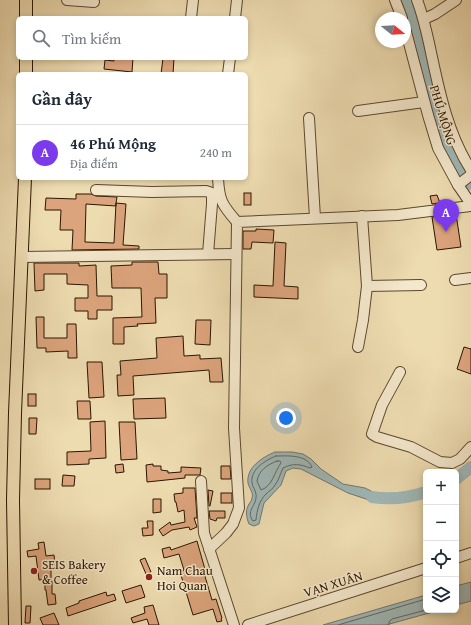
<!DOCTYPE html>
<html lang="vi">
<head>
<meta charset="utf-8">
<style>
	body { margin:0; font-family:"Gentium Book Plus",serif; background:#f6f6f7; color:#1f2937 }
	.controls { position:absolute; right:12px; bottom:12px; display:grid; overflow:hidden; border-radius:6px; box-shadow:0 2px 6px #0003 }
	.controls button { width:36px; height:36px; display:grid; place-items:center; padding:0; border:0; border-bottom:1px solid #e0e1e3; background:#fff; color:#1f2937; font:20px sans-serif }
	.compass { position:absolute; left:375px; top:12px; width:36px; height:36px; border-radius:50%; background:#fff; box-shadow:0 2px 6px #0003; rotate:108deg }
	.you { position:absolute; left:286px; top:418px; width:14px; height:14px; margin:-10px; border:3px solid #fff; border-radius:50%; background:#1a73e8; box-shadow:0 0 0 6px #1a73e833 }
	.badge { display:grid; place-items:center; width:26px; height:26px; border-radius:50%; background:#7c3aed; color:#fff; font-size:13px; font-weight:700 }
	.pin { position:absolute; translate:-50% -33px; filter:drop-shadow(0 1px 2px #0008) }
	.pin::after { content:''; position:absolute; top:21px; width:14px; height:12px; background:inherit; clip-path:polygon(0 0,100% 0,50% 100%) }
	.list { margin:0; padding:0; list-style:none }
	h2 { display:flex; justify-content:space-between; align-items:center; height:52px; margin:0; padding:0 16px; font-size:17px }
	h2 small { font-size:13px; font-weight:400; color:#747a83 }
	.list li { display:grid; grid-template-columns:26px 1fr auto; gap:12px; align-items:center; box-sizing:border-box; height:56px; padding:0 16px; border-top:1px solid #e0e1e3 }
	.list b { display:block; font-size:15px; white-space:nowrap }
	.list p { margin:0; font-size:13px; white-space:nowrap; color:#747a83 }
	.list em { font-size:13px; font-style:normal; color:#747a83 }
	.icon { flex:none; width:22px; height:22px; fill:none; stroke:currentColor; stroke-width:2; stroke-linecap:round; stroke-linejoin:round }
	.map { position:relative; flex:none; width:471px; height:625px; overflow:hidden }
	.search { position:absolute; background:#fff; box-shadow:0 2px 6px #0003; left:16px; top:16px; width:232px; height:44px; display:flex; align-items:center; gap:10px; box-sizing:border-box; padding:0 14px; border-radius:6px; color:#747a83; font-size:15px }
	.panel { position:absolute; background:#fff; box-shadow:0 2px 6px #0003; left:16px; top:72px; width:232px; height:108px; border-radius:6px }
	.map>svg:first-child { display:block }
	.water { fill:#9fb8b8; stroke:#71776f }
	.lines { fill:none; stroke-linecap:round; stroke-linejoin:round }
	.shore { stroke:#65665c; stroke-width:1 }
	.river { stroke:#9fb8b8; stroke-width:12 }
	.building { fill:#dca47c; stroke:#2b1501; fill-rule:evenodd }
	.minor-casing { stroke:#5c472d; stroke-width:12 }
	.major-casing { stroke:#2b1501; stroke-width:14 }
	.minor { stroke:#f4e8cc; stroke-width:10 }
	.major { stroke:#eedcb1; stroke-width:12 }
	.poi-dot { fill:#8f2418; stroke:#f4e8cc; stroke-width:1.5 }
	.labels { text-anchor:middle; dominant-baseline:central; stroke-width:3; stroke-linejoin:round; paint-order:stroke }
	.street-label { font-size:13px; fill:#2b1501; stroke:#f4e8cc }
	.poi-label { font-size:13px; fill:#2b1501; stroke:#f4e8cc; text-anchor:start }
</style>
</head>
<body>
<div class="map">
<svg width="471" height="625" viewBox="0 0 471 625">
	<rect width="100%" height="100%" fill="#eedcb1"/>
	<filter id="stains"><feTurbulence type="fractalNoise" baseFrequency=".005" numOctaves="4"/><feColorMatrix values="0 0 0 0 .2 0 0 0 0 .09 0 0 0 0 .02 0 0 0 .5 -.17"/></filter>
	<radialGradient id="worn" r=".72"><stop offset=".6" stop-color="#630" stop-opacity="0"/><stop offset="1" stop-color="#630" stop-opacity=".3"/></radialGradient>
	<g class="water">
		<path d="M275,452H292L303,454L311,459L321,469L343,484L365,488L387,499L377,501H372L348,493L301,469L293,468L286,471L281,485L264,503L259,524L254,526L249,524C247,519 245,512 248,506C249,503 252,501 252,498C254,493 249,488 248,483C246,467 263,457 275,452Z"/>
		<path d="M471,582V601L456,605V586Z"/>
		<path d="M426,595V610H440L386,625H323Z"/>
	</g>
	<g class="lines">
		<g class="shore">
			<path d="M276,456C287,456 306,454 312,467L310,468C300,464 293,463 283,468C280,474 279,480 275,485C273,489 269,491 266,494C259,501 257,510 256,520L253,521C246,511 255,507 256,498C257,492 253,488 252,483C250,469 266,460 276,456Z"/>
			<path d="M277,461H280L281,463C274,472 273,486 261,490L257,481C259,470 267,465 277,461Z"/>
			<path d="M338,625L426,599"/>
			<path d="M389,625V622L392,619L426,610"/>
		</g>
		<g class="river">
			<path d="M404,0C413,18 417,40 422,59C432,103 443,147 471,184"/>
			<path d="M456,479L471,467"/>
			<path d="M372,497C391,500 408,498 426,492"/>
		</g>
	</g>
	<g class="building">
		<path d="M114,58H133L132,72L104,69L105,60L114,61Z"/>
		<path d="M163,58H174L173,74H161Z"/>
		<rect x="244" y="193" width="7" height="12"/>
		<path d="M76,194H91L96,196L117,197L116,203L126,204L123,245L139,246V249L72,250L73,230H60L61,210H45L46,198L76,199ZM116,203L114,243L85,242L86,204L116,206Z"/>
		<path d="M437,195L440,203L432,204L430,196Z"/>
		<path d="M456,214L461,247L437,250L432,217Z"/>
		<path d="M256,229L274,230L273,243L252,242L251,249H243V231H256Z"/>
		<path d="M275,242L286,243L284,286L298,287V299L254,297V285L273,286Z"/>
		<path d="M132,262H158L159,274H167V298H155L156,323L137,324L138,326L124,327V344H113V318L142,317L141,288H112L111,266L132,265Z"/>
		<path d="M34,263H79V266L96,265L97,296H112V310H97V319H88V311H75V298H88V285L67,284V274H44V290L35,291Z"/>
		<path d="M36,317H44V338H67V324H76L77,358H68V351L46,352V348H37Z"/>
		<path d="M196,320H211L210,345L195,344Z"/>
		<path d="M183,336L184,356L200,355V359L221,358L223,382H210L209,370L133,376L134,395L118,396L117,375H121L120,361L157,358L156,338Z"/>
		<path d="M464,347L471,349V374L457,369Z"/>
		<path d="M87,362H102L104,397L89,398Z"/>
		<rect x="28" y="394" width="8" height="12"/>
		<path d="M165,398L166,418L134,419L133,399Z"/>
		<path d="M77,401H90L91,419H78Z"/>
		<path d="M29,418H37L36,434H29Z"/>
		<path d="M105,421L106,458L89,459V464L67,465V452L91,451L90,422Z"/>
		<path d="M119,422H135L137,459L121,460Z"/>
		<path d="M123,464L124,472L116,473L115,465Z"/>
		<path d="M153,464V466H161V470L168,471V473L181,472V467L201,468L200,475H185V478L147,482L146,465Z"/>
		<path d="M221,466H230L231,479H221Z"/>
		<path d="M63,475L75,476L74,486H62Z"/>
		<rect x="35" y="479" width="15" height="10"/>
		<path d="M183,488H195L197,518H194L197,527L190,530L189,527L172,530L163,536L159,530L170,522L171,525L185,522L184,510L178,512L176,502H175L174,494L183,493Z"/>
		<path d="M208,490L213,491L210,506H209Z"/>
		<rect x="221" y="493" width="11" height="10"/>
		<path d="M153,499H161V512L153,513Z"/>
		<path d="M209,511H225V518H217L216,521L210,519Z"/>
		<path d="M147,521H153V535L143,536L142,528H148Z"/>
		<path d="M197,541L206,573H204L212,600L216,599L222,618L221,619L222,621L217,622L213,609L193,615L180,572L184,570L179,554L164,558L162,549L170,547L171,550Z"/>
		<path d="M44,542L46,556L54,555L55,565L51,566V581H52V594H55L56,604L48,605L46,590H45V579L39,580L36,556L28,557L27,551L39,549L38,543Z"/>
		<path d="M145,558L151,572L146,574L140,560Z"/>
		<path d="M141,585L145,597L126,603L122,591Z"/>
		<path d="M106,592L107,596L114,594L116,600L68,616L66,608L79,603V601Z"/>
		<path d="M153,605L159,625H149L147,619L133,623L131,618L145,613L144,607Z"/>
		<path d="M26,606H31L30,623H25Z"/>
		<path d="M54,613L59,625H43L40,618Z"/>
	</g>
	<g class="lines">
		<defs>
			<g id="minor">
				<path d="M67,0L94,2"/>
				<path d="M395,0L402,18"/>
				<path d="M417,0C424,18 428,38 432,57C440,95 449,136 471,170"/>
				<path d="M191,18L193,0"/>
				<path d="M235,18L237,0"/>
				<path d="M424,19L435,14L456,0"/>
				<path d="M405,28L428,115L438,148L458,185L471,204"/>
				<path d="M228,74L230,58"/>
				<path d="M358,111L424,102"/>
				<path d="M309,118L315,218"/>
				<path d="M218,178C219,200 222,205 237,222"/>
				<path d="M458,185L471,175"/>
				<path d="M96,190L152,192L206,191L212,193V204L208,254"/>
				<path d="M22,257L236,254"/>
				<path d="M455,280L471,278"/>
				<path d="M367,286L421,285"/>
				<path d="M358,347L363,320L367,286L362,216"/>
				<path d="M400,372L382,405L372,434L377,437L411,447L440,462L452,463L460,459L471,447"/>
				<path d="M201,481L204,533L234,625"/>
				<path d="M209,549L226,533L233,524L239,508L234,428L237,222L398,215L471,206"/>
				<path d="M456,558L471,553"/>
				<path d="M248,625L426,568"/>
			</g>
			<g id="major">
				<path d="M26,18V0"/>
				<path d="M26,58V74"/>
				<path d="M15,625L13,500L15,413L25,178"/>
			</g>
		</defs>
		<use href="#minor" class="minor-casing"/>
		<use href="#major" class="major-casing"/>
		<use href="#minor" class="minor"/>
		<use href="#major" class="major"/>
	</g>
	<g class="poi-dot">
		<circle cx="34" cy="571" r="4"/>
		<circle cx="149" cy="577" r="4"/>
	</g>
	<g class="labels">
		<g class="street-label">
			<text transform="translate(443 115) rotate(73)">PHÚ MỘNG</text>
			<text transform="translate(333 584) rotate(-17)">VẠN XUÂN</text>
		</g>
		<g class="poi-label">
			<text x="42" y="564">SEIS Bakery<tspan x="42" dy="15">&amp; Coffee</tspan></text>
			<text x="157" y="570">Nam Chau<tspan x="157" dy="15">Hoi Quan</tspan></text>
		</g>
	</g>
	<rect width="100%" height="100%" filter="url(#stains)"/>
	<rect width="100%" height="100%" fill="url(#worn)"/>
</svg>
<div class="controls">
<button>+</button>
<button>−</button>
<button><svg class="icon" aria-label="locate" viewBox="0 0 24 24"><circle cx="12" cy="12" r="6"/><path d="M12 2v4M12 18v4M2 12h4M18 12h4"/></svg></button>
<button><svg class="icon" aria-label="layers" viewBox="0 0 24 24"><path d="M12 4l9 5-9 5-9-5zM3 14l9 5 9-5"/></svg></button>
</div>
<svg class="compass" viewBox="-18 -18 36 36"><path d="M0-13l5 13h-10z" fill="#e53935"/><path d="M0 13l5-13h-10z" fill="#747a83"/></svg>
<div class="you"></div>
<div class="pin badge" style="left:446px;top:232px">A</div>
<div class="search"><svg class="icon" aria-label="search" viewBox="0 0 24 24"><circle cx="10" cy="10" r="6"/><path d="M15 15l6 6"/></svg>Tìm kiếm</div>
<section class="panel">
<h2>Gần đây<small></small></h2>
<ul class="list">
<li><span class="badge">A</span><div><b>46 Phú Mộng</b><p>Địa điểm</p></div><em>240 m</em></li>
</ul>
</section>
</div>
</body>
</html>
